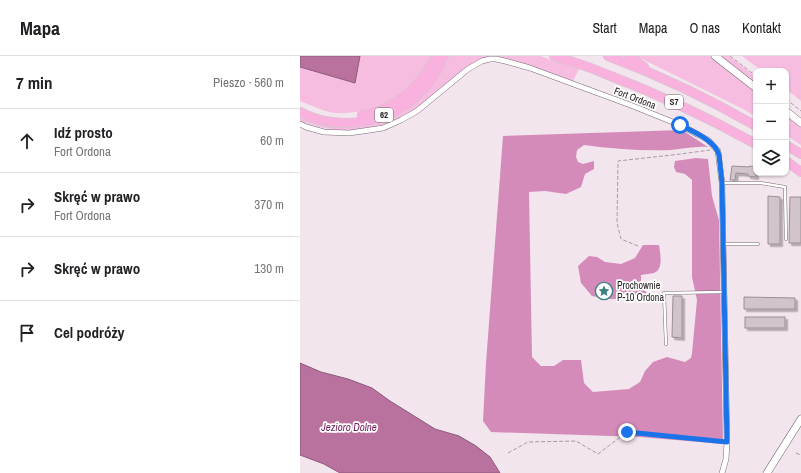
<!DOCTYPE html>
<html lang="pl">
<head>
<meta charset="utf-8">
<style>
	body { margin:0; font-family:"Archivo Narrow",sans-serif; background:#f2f2f2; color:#202124 }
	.controls { position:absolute; right:12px; top:12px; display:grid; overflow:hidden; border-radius:8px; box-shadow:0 1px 3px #0004 }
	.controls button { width:36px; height:36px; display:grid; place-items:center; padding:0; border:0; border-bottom:1px solid #e0e0e0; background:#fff; color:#202124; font:20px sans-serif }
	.stop { position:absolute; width:12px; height:12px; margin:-9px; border:3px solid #1a73e8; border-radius:50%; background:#fff }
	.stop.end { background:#1a73e8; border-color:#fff; box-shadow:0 1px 4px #0008 }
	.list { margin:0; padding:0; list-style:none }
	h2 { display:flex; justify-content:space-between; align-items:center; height:52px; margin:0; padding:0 16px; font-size:17px }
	h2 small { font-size:13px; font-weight:400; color:#757577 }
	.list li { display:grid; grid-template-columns:26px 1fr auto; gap:12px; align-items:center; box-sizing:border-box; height:64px; padding:0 16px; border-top:1px solid #e0e0e0 }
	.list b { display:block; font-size:15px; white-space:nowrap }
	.list p { margin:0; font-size:13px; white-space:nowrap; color:#757577 }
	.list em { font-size:13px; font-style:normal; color:#757577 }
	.icon { flex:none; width:22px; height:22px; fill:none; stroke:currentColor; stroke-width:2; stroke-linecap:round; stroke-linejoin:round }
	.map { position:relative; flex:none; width:501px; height:417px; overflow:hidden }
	header { display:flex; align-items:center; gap:24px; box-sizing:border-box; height:56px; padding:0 20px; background:#fff; border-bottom:1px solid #e0e0e0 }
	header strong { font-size:19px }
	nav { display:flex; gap:22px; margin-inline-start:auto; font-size:14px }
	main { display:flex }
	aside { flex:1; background:#fff }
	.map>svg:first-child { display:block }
	.green { fill:#f7bde0 }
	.forest { fill:#d58bb9 }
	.water { fill:#b9719e; stroke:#8e5a7a }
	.building { fill:#d2c4cc; stroke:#9b8e95; filter:url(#shadow) }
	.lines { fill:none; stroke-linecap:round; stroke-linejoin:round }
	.lane-casing { stroke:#776b72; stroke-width:3.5 }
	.street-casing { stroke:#776b72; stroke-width:6 }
	.secondary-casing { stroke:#776b72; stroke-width:8 }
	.highway-casing { stroke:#cbcacb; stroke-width:10 }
	.path { stroke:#a79ca3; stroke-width:1; stroke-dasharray:4 2; stroke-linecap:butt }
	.lane { stroke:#fff; stroke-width:2.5 }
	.street { stroke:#fff; stroke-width:5 }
	.secondary { stroke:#fff; stroke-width:7 }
	.highway { stroke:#f9b1dd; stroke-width:9 }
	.route { stroke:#1a73e8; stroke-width:5 }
	.labels { text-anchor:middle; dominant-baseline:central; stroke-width:3.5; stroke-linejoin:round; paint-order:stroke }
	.shield { fill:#fff; stroke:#686567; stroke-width:1 }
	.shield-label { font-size:9px; font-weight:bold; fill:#282326 }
	.street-label { font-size:10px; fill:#282326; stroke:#fff }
	.poi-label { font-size:10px; fill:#282326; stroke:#fff; text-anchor:start }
	.water-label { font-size:11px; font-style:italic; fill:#731c5a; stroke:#fff }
</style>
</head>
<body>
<header>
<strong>Mapa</strong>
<nav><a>Start</a><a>Mapa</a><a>O nas</a><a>Kontakt</a></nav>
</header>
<main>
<aside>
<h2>7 min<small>Pieszo · 560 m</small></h2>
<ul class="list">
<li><svg class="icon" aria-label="ahead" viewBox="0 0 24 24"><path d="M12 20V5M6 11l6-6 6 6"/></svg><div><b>Idź prosto</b><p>Fort Ordona</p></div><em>60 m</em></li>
<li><svg class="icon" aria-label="right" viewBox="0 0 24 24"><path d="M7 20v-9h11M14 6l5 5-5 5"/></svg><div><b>Skręć w prawo</b><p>Fort Ordona</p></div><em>370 m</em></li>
<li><svg class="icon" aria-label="right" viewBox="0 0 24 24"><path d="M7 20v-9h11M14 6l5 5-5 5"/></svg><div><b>Skręć w prawo</b></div><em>130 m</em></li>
<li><svg class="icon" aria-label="arrive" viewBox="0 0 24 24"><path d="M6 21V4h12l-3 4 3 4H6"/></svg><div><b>Cel podróży</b></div></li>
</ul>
</aside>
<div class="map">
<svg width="501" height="417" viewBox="0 0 501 417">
	<defs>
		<filter id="shadow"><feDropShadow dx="2.5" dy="2.5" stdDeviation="0" flood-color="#0004"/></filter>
	</defs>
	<rect width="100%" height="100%" fill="#f3e5ed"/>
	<g class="green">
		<path d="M0,0H132L116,25L92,46L65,55L46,57H35L25,55L0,45Z"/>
		<path d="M146,0H240L279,13L273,25C257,19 241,13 225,8C212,5 201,1 188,2L117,52C78,76 43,81 0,65V60L69,67Z"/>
		<path d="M336,0H410L456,35V61L443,53Z"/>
		<path d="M420,0H429L456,21V28Z"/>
		<path d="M442,0H501V45L486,33V15H462Z"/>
		<path d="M486,58L501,70V89L486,79Z"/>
	</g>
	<g class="forest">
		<path d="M382,74L408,91C395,90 383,93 371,94C342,95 312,93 284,89L277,94L276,101L278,106L283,108L294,105V113L285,118L281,131L266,138L245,135L229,136L232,301L241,310H254L263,304H281L284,327L293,336L329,333L340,326L345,315L353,306L367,301L385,306L391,302L392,297L397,244L392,221V124L385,118L376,116L374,111L375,105L396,102L408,103L412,140L419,164L423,388L340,381L191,376L183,365L186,307L203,80Z"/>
		<path d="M343,189H359C360,197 364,213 354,217C351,218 345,218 341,219V230L347,237L344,243H308L292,240L281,227L278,210L289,200L297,201L305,206L321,208L335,202Z"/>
	</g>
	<g class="water">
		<path d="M0,0H60L55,27L0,11Z"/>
		<path d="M0,307L21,316L48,323L72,332L90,345L135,373L159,380L176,390L190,401L200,417H40L24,408L0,399Z"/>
	</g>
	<g class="building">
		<path d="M432,110L449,111V110L456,111V121L448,120V118L436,117L435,124H430Z"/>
		<path d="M468,140L480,141V188H468Z"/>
		<path d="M490,141H501V187H489Z"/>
		<path d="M373,240H382V282L372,281Z"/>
		<path d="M444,241L495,242V253H444Z"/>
		<rect x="445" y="261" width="40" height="11"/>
	</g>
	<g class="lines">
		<defs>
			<g id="lane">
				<path d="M423,127H461L485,131L486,183"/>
				<path d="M424,188H458"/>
				<path d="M366,288L364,237L424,236"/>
			</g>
			<path id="street" d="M0,68L6,71L24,76L49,77L70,74L83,72L101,64L117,55L168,13L182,5L190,3H196L205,5L230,12L333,50L380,69L399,79L408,84L418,95L422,127L427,386L426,403L422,417"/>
			<g id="secondary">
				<path d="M415,0L456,32"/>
				<path d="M486,55L501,67"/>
				<path d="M467,417L501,363"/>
			</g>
			<g id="highway">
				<path d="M254,0C270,5 287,10 303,17C356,37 407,61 456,88"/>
				<path d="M308,0C359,19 409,43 456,70"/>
				<path d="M329,0L344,11"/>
				<path d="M0,56C33,74 76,69 106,48C123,37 136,19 144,0"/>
				<path d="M62,59C95,54 122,30 136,0"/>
				<path d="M486,89L501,98"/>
				<path d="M486,105L501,116"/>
			</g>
		</defs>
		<use href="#lane" class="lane-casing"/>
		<use href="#street" class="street-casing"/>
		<use href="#secondary" class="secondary-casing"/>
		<use href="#highway" class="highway-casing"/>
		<g class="path">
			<path d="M430,0L456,20"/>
			<path d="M486,43L501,55"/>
			<path d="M338,190L321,183L317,167L318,105L381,98L410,94"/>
			<path d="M208,397L228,386L276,385L298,398L327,376L422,385"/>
			<path d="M496,397L501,399"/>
		</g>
		<use href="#lane" class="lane"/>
		<use href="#street" class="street"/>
		<use href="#secondary" class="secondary"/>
		<use href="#highway" class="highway"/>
	</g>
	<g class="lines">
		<path class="route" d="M327,376L427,386L422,127L419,99C415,84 393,76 380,69"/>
	</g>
	<defs>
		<symbol id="sight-ring" viewBox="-11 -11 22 22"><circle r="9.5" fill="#fff" stroke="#3b8380" stroke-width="1.5"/><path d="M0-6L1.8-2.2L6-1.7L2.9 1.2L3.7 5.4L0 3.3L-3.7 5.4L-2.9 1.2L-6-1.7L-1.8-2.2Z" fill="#3b8380"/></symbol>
	</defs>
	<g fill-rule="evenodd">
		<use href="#sight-ring" x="294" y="225" width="20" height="20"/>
	</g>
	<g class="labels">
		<g class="shield">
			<rect x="365" y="39" width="18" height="14" rx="3"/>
			<rect x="75" y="52" width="18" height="14" rx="3"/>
		</g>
		<g class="shield-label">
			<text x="374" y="46">S7</text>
			<text x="84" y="59">62</text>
		</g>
		<g class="street-label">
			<text transform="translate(335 42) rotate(21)">Fort Ordona</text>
		</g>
		<g class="poi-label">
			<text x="317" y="229">Prochownie<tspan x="317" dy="12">P-10 Ordona</tspan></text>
		</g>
		<g class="water-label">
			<text x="49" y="371">Jezioro Dolne</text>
		</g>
	</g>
</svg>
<div class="controls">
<button>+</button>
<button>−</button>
<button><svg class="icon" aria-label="layers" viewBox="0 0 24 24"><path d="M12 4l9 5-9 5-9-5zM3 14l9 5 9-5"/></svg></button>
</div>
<div class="stop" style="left:380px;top:69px"></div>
<div class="stop end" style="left:327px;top:376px"></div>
</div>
</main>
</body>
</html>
